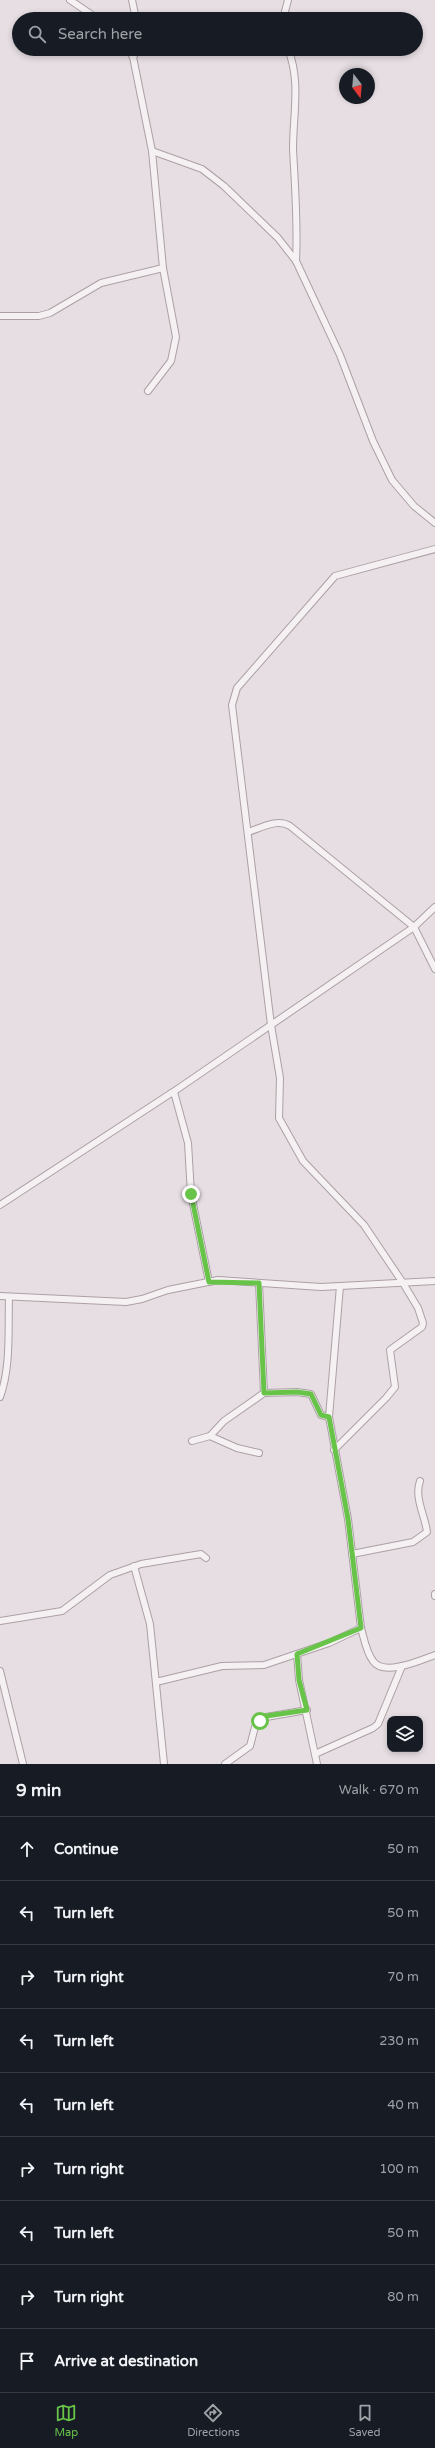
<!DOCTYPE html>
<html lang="en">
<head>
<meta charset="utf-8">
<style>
	body { margin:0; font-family:"Varela Round",sans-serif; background:#242831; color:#f1f3f6 }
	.controls { position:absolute; right:12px; bottom:12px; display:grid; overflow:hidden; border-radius:8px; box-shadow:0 2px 6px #0003 }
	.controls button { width:36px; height:36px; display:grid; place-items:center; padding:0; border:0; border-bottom:1px solid #363941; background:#171b24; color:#f1f3f6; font:20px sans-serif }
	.compass { position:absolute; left:339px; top:68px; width:36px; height:36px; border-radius:50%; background:#171b24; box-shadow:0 2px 6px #0003; rotate:164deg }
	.stop { position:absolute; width:12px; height:12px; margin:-9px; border:3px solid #67c449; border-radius:50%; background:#fff }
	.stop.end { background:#67c449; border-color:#fff; box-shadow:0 1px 4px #0008 }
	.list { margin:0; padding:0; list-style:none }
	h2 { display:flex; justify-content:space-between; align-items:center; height:52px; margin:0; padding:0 16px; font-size:17px }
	h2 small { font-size:13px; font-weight:400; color:#9ea1a6 }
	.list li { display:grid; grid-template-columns:26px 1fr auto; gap:12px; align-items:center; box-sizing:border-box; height:64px; padding:0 16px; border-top:1px solid #363941 }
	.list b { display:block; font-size:15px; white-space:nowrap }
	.list em { font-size:13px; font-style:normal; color:#9ea1a6 }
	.icon { flex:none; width:22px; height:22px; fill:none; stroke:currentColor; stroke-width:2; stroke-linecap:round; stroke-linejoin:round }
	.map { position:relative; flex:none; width:435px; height:1764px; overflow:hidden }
	.search { position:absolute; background:#171b24; box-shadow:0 2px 6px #0003; left:12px; right:12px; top:12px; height:44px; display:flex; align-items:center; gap:10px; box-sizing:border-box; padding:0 14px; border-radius:22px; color:#9ea1a6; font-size:15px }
	.sheet { height:628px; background:#171b24 }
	nav { display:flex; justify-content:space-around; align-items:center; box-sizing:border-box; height:56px; border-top:1px solid #363941; background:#171b24; font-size:11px; color:#9ea1a6 }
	nav a { display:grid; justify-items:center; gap:2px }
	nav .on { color:#67c449 }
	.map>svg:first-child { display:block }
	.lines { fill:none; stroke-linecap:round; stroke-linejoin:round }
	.street-casing { stroke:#aca0a6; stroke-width:8 }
	.street { stroke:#f5f0f2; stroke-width:6 }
	.route { stroke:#67c449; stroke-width:5 }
</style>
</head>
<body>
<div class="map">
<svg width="435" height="1764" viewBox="0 0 435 1764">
	<rect width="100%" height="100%" fill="#e6dee2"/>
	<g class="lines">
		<defs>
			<g id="street">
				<path d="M70,0L98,19"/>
				<path d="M132,0L136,19"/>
				<path d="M283,19L288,0"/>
				<path d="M128,49L133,57L152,151L163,268L176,337L171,361L148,391"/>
				<path d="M288,49C301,81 293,115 293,149C295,187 298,223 296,261"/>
				<path d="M133,57L138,49"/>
				<path d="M152,151L202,169L224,186L278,238L296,261L340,355L373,441L392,480L414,506L435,523"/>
				<path d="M0,316H39L50,313L101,283L163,268"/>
				<path d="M248,832C261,828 277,818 290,826L414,927L435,969"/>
				<path d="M174,1092L188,1143L191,1194L209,1282"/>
				<path d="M0,1205L179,1088L414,927L435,907"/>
				<path d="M259,1283L264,1393"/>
				<path d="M0,1296L126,1302L142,1299L168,1290L218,1280L321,1287L435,1281"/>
				<path d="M0,1397C11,1367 8,1330 9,1297"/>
				<path d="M210,1436L237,1448L259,1453"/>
				<path d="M192,1441L210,1436L224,1421L264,1393L297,1392L311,1394L321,1415L329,1417"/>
				<path d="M334,1450L386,1398L395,1387L390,1350L422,1327L423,1323L418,1308L403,1283L364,1225L303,1161L279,1118L280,1078L271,1025L232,705L237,688L335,576L435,549"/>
				<path d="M352,1554L413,1542L427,1532C425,1515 414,1498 420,1481"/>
				<path d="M134,1566L150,1624L164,1764"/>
				<path d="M435,1596V1594"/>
				<path d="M0,1621L62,1611L110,1575L141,1564L201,1554L206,1558"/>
				<path d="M361,1628C364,1638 366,1652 373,1661C384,1677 421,1660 435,1655"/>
				<path d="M297,1654L299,1680L317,1764"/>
				<path d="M0,1671L23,1764"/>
				<path d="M156,1682L222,1666L264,1665L329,1643L361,1628L348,1519L329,1417L340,1286"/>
				<path d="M315,1754L373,1728L378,1724L402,1666"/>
				<path d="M225,1764L250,1746L255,1727L266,1717L307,1710"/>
			</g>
		</defs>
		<use href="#street" class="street-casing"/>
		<use href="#street" class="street"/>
	</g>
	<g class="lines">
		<path class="route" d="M191,1194L209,1282L259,1283L264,1393L297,1392L311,1394L321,1415L329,1417L348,1519L361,1628L297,1654L299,1680L307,1710L266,1716L260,1721"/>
	</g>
</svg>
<div class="controls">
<button><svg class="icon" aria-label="layers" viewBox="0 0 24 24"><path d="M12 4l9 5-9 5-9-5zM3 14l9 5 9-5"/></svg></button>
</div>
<svg class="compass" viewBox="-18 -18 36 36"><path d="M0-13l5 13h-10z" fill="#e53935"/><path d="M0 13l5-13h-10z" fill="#9ea1a6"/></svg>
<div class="stop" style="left:260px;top:1721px"></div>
<div class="stop end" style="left:191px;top:1194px"></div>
<div class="search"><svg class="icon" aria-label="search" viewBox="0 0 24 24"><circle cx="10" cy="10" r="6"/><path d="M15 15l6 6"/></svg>Search here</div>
</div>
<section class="sheet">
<h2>9 min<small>Walk · 670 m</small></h2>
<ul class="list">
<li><svg class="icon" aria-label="ahead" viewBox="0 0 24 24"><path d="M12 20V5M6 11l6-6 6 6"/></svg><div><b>Continue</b></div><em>50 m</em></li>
<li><svg class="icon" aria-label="left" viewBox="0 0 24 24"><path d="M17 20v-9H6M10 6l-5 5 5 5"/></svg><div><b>Turn left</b></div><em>50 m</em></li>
<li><svg class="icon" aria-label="right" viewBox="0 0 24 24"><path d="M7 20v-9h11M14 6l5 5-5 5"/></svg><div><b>Turn right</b></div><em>70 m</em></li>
<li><svg class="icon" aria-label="left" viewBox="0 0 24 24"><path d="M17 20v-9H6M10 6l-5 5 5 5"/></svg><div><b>Turn left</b></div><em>230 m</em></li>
<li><svg class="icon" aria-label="left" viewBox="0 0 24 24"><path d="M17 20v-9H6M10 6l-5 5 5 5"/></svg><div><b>Turn left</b></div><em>40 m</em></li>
<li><svg class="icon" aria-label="right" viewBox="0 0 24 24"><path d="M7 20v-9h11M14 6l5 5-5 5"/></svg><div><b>Turn right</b></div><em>100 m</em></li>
<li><svg class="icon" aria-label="left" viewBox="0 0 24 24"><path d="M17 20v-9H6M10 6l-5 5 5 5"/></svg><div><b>Turn left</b></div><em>50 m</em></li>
<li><svg class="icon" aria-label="right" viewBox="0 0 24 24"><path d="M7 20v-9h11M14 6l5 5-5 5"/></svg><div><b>Turn right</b></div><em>80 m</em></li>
<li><svg class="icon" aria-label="arrive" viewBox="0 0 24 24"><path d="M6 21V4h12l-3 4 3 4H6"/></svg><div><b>Arrive at destination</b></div></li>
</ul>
</section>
<nav>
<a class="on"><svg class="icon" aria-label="map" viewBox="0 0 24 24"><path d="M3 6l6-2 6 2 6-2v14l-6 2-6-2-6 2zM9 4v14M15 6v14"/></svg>Map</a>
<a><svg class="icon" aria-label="directions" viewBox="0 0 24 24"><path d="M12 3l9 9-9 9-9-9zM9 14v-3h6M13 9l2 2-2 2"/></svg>Directions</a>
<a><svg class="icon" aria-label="saved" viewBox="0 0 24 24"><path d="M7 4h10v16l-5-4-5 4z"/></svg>Saved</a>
</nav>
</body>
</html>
